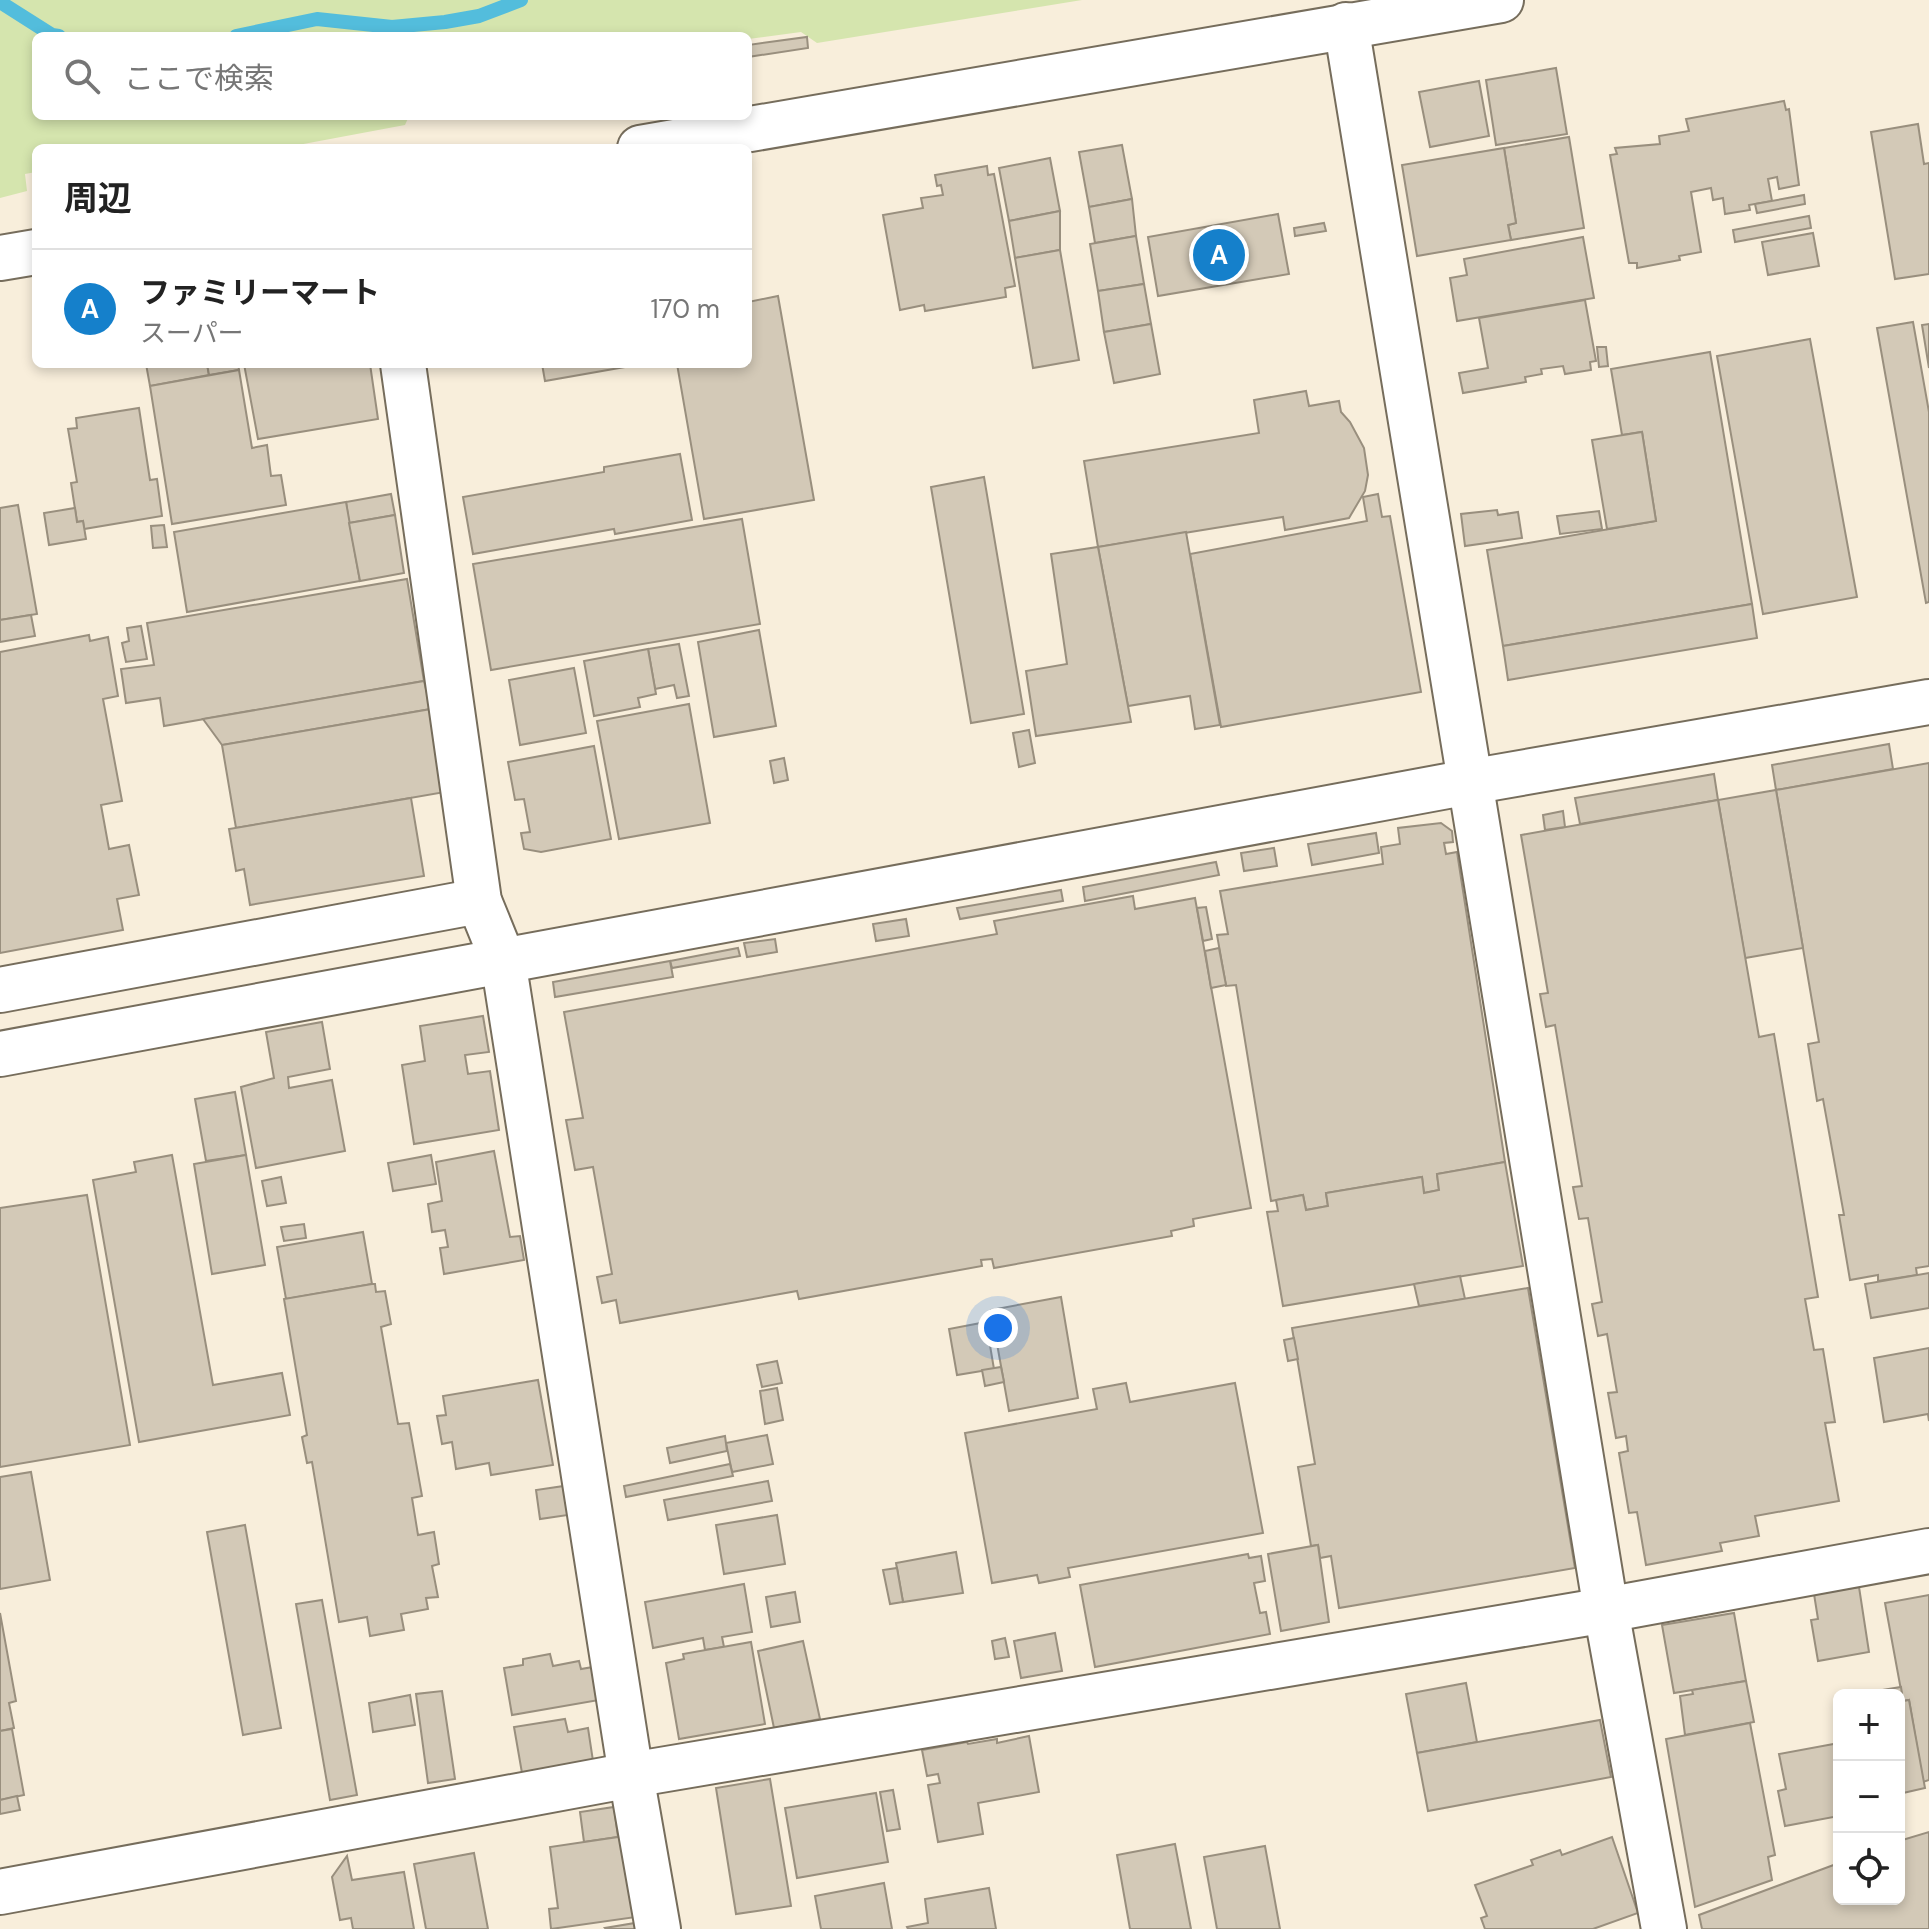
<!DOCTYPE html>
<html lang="ja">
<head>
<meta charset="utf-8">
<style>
	body { margin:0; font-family:"DM Sans","Noto Sans JP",sans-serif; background:#f6f6f6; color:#222 }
	.controls { position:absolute; right:24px; bottom:24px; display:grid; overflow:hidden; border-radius:12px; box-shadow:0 4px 12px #0003 }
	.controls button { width:72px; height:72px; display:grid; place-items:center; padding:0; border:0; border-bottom:2px solid #e0e0e0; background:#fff; color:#222; font:40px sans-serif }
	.you { position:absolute; left:998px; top:1328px; width:28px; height:28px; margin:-20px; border:6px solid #fff; border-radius:50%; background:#1a73e8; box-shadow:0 0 0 12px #1a73e833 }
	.badge { display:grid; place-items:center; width:52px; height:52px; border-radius:50%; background:#1580cb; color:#fff; font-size:26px; font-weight:700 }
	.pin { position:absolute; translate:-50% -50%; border:4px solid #fff; box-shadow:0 2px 8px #0006 }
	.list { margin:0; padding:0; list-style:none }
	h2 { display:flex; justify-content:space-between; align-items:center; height:104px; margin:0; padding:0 32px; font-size:34px }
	h2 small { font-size:26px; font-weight:400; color:#767676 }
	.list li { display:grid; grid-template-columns:52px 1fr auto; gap:24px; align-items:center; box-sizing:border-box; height:120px; padding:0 32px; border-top:2px solid #e0e0e0 }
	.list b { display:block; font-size:30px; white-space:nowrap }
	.list p { margin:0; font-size:26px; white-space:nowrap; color:#767676 }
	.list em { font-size:26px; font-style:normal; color:#767676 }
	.icon { flex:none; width:44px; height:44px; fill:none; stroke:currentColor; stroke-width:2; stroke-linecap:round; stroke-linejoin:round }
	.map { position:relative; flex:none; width:1929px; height:1929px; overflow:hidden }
	.search { position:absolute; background:#fff; box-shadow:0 4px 12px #0003; left:32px; top:32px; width:720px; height:88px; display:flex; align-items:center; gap:20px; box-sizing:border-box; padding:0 28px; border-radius:12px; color:#767676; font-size:30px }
	.panel { position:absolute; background:#fff; box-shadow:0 4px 12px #0003; left:32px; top:144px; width:720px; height:224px; border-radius:12px }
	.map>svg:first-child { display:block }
	.green { fill:#d5e5ae }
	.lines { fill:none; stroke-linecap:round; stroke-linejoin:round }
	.stream { stroke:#53bddc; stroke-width:14 }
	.building { fill:#d3c9b7; stroke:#998f7e; stroke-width:2 }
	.minor-casing { stroke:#766d5c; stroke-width:48 }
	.tertiary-casing { stroke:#766d5c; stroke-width:48 }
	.minor { stroke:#fff; stroke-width:44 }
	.tertiary { stroke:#fff; stroke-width:44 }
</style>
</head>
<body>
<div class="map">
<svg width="1929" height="1929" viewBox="0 0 1929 1929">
	<rect width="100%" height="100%" fill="#f8eedb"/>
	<path class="green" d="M0,0H1082L817,43L801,32L748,39V36H36V116H409L405,125L282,148H36V172L25,174L27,191L0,198Z"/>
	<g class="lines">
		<g class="stream">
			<path d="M0,2L52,35L59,36"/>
			<path d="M236,36L317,19L392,27L445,22L479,16L521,0"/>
		</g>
	</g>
	<g class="building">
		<path d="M807,37L808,48L748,57V45Z"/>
		<path d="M1556,68L1567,134L1496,145L1486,80Z"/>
		<path d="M1479,81L1489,136L1430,147L1419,92Z"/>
		<path d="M1784,101L1786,110L1789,109L1799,185L1779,189L1777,177L1768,179L1772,201L1749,205L1750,210L1725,214L1723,198L1713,200L1711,188L1691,192L1701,252L1679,256L1680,260L1637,268V263H1629L1610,155L1617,154L1615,148L1660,144L1659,136L1689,131L1686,119Z"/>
		<path d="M1918,124L1924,164L1929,163V274L1895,279L1871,132Z"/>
		<path d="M1569,137L1584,228L1511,240L1508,225L1516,223L1504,148Z"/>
		<path d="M1122,145L1132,199L1089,207L1079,152Z"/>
		<path d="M1504,148L1516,223L1508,225L1511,240L1417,256L1402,165Z"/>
		<path d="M1050,158L1060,211L1009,221L999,168Z"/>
		<path d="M987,166L988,175L994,174L1015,286L1005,288L1006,297L925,311L924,305L900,310L883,215L923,208L921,198L943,195L941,185L937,186L935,175Z"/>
		<path d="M1804,195L1805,204L1757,213L1755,204Z"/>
		<path d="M1132,199L1136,236L1095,243L1089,207Z"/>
		<path d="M1060,211V250L1015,258L1009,221Z"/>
		<path d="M1278,214L1289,274L1158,296L1148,237Z"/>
		<path d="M1809,216L1811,228L1735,242L1733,230Z"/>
		<path d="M1324,223L1326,231L1295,236L1294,228Z"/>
		<path d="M1813,233L1819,266L1768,275L1762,242Z"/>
		<path d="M1136,236L1144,284L1098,291L1090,244Z"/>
		<path d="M1583,237L1594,298L1457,321L1450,278L1467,275L1464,259Z"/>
		<path d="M1060,250L1079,360L1033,368L1015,258Z"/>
		<path d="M1144,284L1151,324L1104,332L1098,291Z"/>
		<path d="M778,296L814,500L704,519L677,364H748V302Z"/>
		<path d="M1585,300L1596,361L1590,362L1591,370L1565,374L1563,366L1541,369L1542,374L1525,377L1526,382L1463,393L1459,373L1488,368L1479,318Z"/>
		<path d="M1913,322L1929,412V602L1926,603L1877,328Z"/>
		<path d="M1151,324L1160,374L1114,383L1104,332Z"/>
		<path d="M1929,324V368L1922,325Z"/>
		<path d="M1810,339L1857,597L1763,614L1717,356Z"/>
		<path d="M1597,347H1606L1608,366L1599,367Z"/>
		<path d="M1710,352L1752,604L1503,646L1487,550L1656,521L1642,432L1622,435L1611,369Z"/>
		<path d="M146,364H207L209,375L150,386Z"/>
		<path d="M207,364H238L239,370L209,375Z"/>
		<path d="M244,364H370L378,419L258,439Z"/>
		<path d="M542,364H642L545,381Z"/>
		<path d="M239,370L252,448L267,445L271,476L281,475L286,505L172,524L150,386Z"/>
		<path d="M1306,391L1309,406L1339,401L1341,412L1350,422L1364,448L1368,475L1365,491L1349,518L1285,530L1283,517L1098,547L1084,461L1259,433L1254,400Z"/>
		<path d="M139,408L150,480L157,479L162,516L84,529L83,521L77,522L71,483L77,482L68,429L77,428L76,418Z"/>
		<path d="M1642,432L1656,521L1607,529L1592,440Z"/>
		<path d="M680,454L692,520L615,534L614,529L473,554L463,497L604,472V467Z"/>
		<path d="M984,477L1024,714L971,723L931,487Z"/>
		<path d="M391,494L395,515L349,523L346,502Z"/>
		<path d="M1378,494L1382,517L1390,516L1421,692L1221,727L1190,554L1367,521L1363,497Z"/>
		<path d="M346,502L360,581L187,612L174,532Z"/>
		<path d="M18,505L37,614L0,620V508Z"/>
		<path d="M75,508L77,522L83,521L86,539L49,545L44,513Z"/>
		<path d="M1497,510L1498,515L1518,512L1522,538L1465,546L1461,514Z"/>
		<path d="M1599,511L1602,529L1560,534L1557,516Z"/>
		<path d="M395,515L404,573L360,581L349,523Z"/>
		<path d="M742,519L760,624L491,670L473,564Z"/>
		<path d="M164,525L167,547L153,548L151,526Z"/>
		<path d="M1186,532L1220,725L1195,729L1190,696L1128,706L1098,547Z"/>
		<path d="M1098,547L1131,722L1036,736L1026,671L1067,664L1051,554Z"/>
		<path d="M407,579L424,681L164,726L160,698L126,703L121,669L154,665L147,623Z"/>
		<path d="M1752,604L1757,638L1508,680L1503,646Z"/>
		<path d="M31,615L35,636L0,642V620Z"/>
		<path d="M141,626L147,659L126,662L122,643L129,641L127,628Z"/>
		<path d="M759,630L776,726L714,737L698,642Z"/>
		<path d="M89,635L90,641L108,637L118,696L103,699L122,801L101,805L109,849L129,845L139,895L117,899L123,930L0,953V652Z"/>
		<path d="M679,644L689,696L677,698L674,685L655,689L648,649Z"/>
		<path d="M648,649L656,694L638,698L640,707L594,716L584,661Z"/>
		<path d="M574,668L586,733L520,745L509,680Z"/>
		<path d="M424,681L431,709L222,745L203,719Z"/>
		<path d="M689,704L710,823L619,839L597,721Z"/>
		<path d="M431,709L445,792L236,828L222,745Z"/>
		<path d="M1029,730L1035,763L1019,767L1013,733Z"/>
		<path d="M1889,744L1893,769L1776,790L1772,765Z"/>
		<path d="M594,746L611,839L541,852L524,849L521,833L530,832L524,799L515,800L508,762Z"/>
		<path d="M784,758L788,780L774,783L770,761Z"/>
		<path d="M1929,763V1266L1916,1268L1917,1275L1878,1281V1275L1850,1280L1839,1215H1844L1823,1099L1817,1101L1808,1044L1819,1042L1776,790Z"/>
		<path d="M1714,774L1718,800L1580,824L1575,798Z"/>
		<path d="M1776,790L1803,948L1745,958L1718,800Z"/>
		<path d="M411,798L424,876L250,905L244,869L236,871L229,829Z"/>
		<path d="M1718,800L1759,1037L1774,1034L1818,1297L1805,1299L1814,1350L1823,1349L1835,1422L1825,1423L1839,1501L1755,1516L1759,1536L1720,1543L1722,1551L1646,1565L1637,1512L1629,1513L1619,1453L1628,1451L1626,1436L1616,1438L1608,1393L1617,1392L1607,1334L1598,1336L1592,1304L1602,1302L1588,1218L1579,1219L1573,1187L1582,1186L1555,1025L1546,1027L1540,994L1548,993L1521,835Z"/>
		<path d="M1563,811L1565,827L1545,830L1543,815Z"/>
		<path d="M1441,823L1452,831L1453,842L1444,843L1446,854L1457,852L1505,1162L1437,1174L1439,1190L1424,1193L1422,1177L1326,1193L1328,1206L1306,1210L1303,1195L1271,1201L1236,985L1226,986L1217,935L1228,934L1220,891L1383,864L1381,847L1400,844L1398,828Z"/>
		<path d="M1376,833L1379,853L1312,865L1308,844Z"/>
		<path d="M1274,848L1277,866L1244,871L1241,853Z"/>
		<path d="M1216,862L1219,875L1085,901L1083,887Z"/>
		<path d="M1061,890L1063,901L960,919L957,908Z"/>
		<path d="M1133,896L1135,909L1195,898L1251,1208L1193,1219L1194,1226L1171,1231L1172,1236L994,1268L992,1259L981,1260L982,1266L799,1299L797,1291L620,1323L616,1300L602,1303L597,1277L612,1274L593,1167L575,1170L566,1120L583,1118L564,1012L997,934L994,921Z"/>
		<path d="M1206,907L1212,939L1203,941L1197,908Z"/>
		<path d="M906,919L909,936L876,941L873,924Z"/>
		<path d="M775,939L777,952L747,957L744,943Z"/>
		<path d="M738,948L740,956L672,968L670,961Z"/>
		<path d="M1219,948L1226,985L1211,988L1205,951Z"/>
		<path d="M670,961L673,977L555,997L553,982Z"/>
		<path d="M483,1016L489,1052L465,1055L468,1074L490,1071L499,1130L414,1144L402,1065L425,1061L420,1026Z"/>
		<path d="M322,1022L330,1069L288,1077L289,1088L332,1080L345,1151L256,1168L241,1087L274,1078L266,1032Z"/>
		<path d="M235,1092L246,1155L206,1161L195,1099Z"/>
		<path d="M494,1151L510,1237L520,1236L524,1260L444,1274L440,1248L448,1247L445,1230L432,1232L428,1204L442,1201L436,1162Z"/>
		<path d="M172,1155L213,1385L282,1373L290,1415L139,1442L93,1180L136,1172L134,1162Z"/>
		<path d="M246,1155L265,1265L212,1274L194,1164Z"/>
		<path d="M431,1155L436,1184L393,1191L388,1163Z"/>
		<path d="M1505,1162L1523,1266L1283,1306L1267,1212L1278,1211L1276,1200L1303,1195L1306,1210L1328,1206L1326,1193L1422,1177L1424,1193L1439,1190L1437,1174Z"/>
		<path d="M281,1177L286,1203L267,1206L262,1181Z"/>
		<path d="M87,1195L130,1445L0,1467V1208Z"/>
		<path d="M304,1224L306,1238L284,1241L281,1227Z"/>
		<path d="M363,1232L372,1284L286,1299L277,1247Z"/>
		<path d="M1929,1273V1308L1871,1318L1865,1284Z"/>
		<path d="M1460,1276L1465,1299L1419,1306L1414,1284Z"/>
		<path d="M372,1284H375L376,1292L385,1291L391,1324L381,1327L398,1424L409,1423L422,1496L412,1498L418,1535L434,1532L439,1564L432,1566L438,1597L426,1598L428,1609L401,1614L404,1630L370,1636L367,1617L339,1622L312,1462L307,1463L302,1437L307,1435L284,1299Z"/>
		<path d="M1528,1288L1575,1568L1339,1608L1331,1556L1320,1558L1318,1545L1311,1546L1298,1467L1315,1464L1292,1328Z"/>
		<path d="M1061,1297L1078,1398L1009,1411L991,1310Z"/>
		<path d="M986,1322L994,1369L957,1375L949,1329Z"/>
		<path d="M1294,1338L1298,1359L1288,1361L1284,1340Z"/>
		<path d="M1929,1348V1421L1928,1414L1884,1422L1874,1358Z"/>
		<path d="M777,1361L782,1383L762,1387L757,1365Z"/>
		<path d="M1001,1367L1004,1382L985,1386L982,1370Z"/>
		<path d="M538,1380L553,1465L491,1475L489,1463L456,1469L452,1442L442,1444L437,1416L446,1415L443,1396Z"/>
		<path d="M1126,1383L1130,1402L1235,1383L1263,1533L1068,1568L1070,1577L1039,1583L1037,1575L992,1583L965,1433L1097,1409L1093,1389Z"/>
		<path d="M777,1388L783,1420L765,1424L760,1391Z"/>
		<path d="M767,1435L773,1464L732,1472L726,1443Z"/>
		<path d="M725,1436L727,1451L670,1463L667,1448Z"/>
		<path d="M730,1464L733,1476L626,1497L624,1486Z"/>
		<path d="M31,1472L50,1580L0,1589V1477Z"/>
		<path d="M768,1481L772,1501L668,1520L664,1500Z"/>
		<path d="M564,1486L568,1515L540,1519L536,1490Z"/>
		<path d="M777,1515L785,1564L724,1574L716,1525Z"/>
		<path d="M245,1525L281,1728L243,1735L207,1532Z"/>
		<path d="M1318,1545L1329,1622L1281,1631L1268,1554Z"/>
		<path d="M956,1552L963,1593L903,1602L896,1563Z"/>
		<path d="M1248,1554L1249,1558L1261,1556L1265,1581L1254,1583L1260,1613L1266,1612L1270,1634L1095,1667L1080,1585Z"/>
		<path d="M897,1568L903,1602L890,1604L883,1570Z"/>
		<path d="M744,1584L752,1632L722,1637L724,1647L705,1650L703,1638L653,1648L645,1602Z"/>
		<path d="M1859,1587L1869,1652L1818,1661L1811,1620L1818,1619L1814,1594Z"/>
		<path d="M795,1592L800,1622L771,1627L766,1597Z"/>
		<path d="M1929,1595V1780L1923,1782L1909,1700L1903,1701L1885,1603Z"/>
		<path d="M322,1600L357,1795L330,1800L296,1604Z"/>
		<path d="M0,1613L16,1701L9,1703L14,1728L0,1731Z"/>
		<path d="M1734,1613L1746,1681L1674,1693L1662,1625Z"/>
		<path d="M1055,1633L1062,1671L1021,1678L1014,1641Z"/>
		<path d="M1005,1638L1009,1657L995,1659L992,1641Z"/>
		<path d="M803,1641L820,1719L774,1728L758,1651Z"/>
		<path d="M751,1642L765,1724L679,1739L666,1663L684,1659L683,1654Z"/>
		<path d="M550,1654L553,1666L579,1661L581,1669L593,1667L599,1700L512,1715L504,1668L523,1665V1659Z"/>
		<path d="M1746,1681L1754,1722L1685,1735L1680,1696L1693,1694L1692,1690Z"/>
		<path d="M1466,1683L1477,1742L1417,1753L1406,1694Z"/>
		<path d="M1901,1687L1903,1701L1909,1700L1925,1788L1903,1793L1899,1774V1695H1883L1882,1690Z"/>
		<path d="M442,1691L455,1779L428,1783L416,1694Z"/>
		<path d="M410,1695L415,1725L373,1732L369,1703Z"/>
		<path d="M565,1719L568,1732L588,1728L593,1761L522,1773L514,1727Z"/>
		<path d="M1600,1720L1611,1777L1428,1811L1417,1753Z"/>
		<path d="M1750,1723L1775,1855L1768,1857L1772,1880L1695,1907L1666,1739Z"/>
		<path d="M12,1729L24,1795L0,1800V1731Z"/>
		<path d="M1029,1736L1039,1792L978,1803L983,1834L938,1842L928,1785L940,1783L938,1774L927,1776L922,1750L967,1742L968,1744L997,1739V1743Z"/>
		<path d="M1839,1743V1816L1785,1826L1778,1791L1786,1789L1779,1754Z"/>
		<path d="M770,1779L791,1906L736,1914L716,1788Z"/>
		<path d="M893,1790L900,1829L887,1831L880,1792Z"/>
		<path d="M876,1793L888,1862L797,1878L785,1808Z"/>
		<path d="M17,1796L20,1810L0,1814V1800Z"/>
		<path d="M614,1807L618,1837L584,1842L580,1812Z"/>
		<path d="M1929,1832V1929H1702L1699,1915L1839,1863V1899H1899V1841Z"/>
		<path d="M625,1836L636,1917L551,1929L549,1909L558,1908L550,1847Z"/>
		<path d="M1612,1837L1638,1913L1593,1929H1485L1481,1918L1487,1916L1475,1885L1533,1865L1531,1860L1560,1850L1562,1855Z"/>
		<path d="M1175,1844L1191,1929H1130L1117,1855Z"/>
		<path d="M1265,1846L1280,1929H1217L1204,1857Z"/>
		<path d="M474,1853L488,1929H426L414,1864Z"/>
		<path d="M347,1856L352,1880L404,1872L414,1929H353L351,1918L340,1920L332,1877Z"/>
		<path d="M884,1883L892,1929H821L815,1896Z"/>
		<path d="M989,1888L996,1929H908L907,1927L928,1923L925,1899Z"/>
		<path d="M641,1922L642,1929H606L605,1928Z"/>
	</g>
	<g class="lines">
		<defs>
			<g id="minor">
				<path d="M1346,25L1606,1610L1664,1929"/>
				<path d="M403,364L479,901L503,960L631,1775L658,1929"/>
				<path d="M0,990L479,901"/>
				<path d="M0,1054L1469,782L1929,702"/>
				<path d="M0,1892L631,1775L1606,1610L1929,1551"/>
			</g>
			<g id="tertiary">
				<path d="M640,148L1501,0"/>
				<path d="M0,258L36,252"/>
			</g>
		</defs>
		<use href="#minor" class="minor-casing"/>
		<use href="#tertiary" class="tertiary-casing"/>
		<use href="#minor" class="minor"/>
		<use href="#tertiary" class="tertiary"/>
	</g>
</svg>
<div class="controls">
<button>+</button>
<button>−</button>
<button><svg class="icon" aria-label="locate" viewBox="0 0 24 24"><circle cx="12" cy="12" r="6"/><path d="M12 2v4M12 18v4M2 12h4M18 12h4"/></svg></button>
</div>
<div class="you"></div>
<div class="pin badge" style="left:1219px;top:255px">A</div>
<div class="search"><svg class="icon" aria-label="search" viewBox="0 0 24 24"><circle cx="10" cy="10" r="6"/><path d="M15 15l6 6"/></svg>ここで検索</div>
<section class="panel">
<h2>周辺<small></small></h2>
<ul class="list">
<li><span class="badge">A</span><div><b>ファミリーマート</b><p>スーパー</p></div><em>170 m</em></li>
</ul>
</section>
</div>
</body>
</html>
